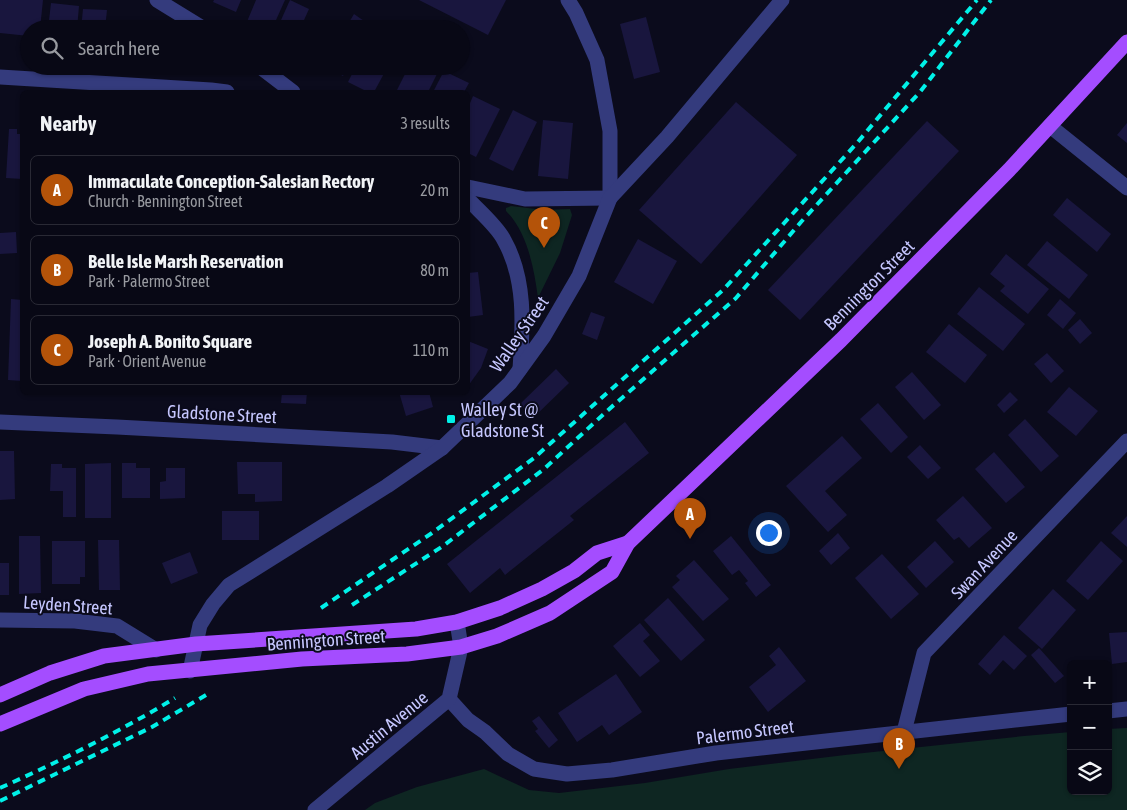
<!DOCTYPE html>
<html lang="en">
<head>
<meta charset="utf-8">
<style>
	body { margin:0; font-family:"Asap Condensed",sans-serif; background:#161622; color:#f1f3f6 }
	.controls { position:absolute; right:15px; bottom:15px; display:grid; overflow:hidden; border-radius:8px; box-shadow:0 1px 4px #0004 }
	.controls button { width:45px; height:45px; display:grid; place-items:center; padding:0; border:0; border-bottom:1px solid #292934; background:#080815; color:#f1f3f6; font:25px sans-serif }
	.you { position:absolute; left:768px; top:532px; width:18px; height:18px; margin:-12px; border:4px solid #fff; border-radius:50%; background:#1a73e8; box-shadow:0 0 0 8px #1a73e833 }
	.badge { display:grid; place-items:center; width:32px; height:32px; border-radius:50%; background:#b45309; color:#fff; font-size:16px; font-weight:700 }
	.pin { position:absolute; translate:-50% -41px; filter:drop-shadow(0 1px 2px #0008) }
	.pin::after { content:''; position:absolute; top:26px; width:18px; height:15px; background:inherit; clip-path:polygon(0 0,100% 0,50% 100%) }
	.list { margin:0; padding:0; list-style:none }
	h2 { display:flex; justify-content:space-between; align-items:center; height:65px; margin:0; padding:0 20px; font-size:21px }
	h2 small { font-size:16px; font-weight:400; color:#989aa0 }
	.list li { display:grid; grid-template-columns:32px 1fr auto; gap:15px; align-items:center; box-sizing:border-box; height:70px; margin:0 10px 10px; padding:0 10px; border:1px solid #292934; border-radius:8px }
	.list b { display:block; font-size:19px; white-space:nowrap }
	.list p { margin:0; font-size:16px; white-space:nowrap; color:#989aa0 }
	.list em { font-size:16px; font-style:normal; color:#989aa0 }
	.icon { flex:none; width:28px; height:28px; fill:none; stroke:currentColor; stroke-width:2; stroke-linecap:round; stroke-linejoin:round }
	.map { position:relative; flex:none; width:1127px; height:810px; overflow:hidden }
	.search { position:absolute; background:#080815; box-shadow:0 1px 4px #0004; left:20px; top:20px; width:450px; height:55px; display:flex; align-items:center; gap:12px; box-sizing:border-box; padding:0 18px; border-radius:28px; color:#989aa0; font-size:19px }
	.panel { position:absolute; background:#080815; box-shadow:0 1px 4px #0004; left:20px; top:90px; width:450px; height:305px; border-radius:8px }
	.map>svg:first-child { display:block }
	.green { fill:#0e2622 }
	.building { fill:#19163e }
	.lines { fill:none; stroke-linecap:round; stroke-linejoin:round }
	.minor { stroke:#343b7d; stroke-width:15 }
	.major { stroke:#a44dff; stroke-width:15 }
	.rail { stroke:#00f1e8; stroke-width:4; stroke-dasharray:8 6; stroke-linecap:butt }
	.poi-dot { fill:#00f1e8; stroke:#0b0b1c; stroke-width:2 }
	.labels { text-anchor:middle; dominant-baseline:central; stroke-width:4; stroke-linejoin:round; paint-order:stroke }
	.street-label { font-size:18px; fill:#c6c7ff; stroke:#0b0b1c }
	.poi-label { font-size:18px; fill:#c6c7ff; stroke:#0b0b1c; text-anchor:start }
</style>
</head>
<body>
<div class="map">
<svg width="1127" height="810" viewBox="0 0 1127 810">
	<rect width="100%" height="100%" fill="#0b0b1c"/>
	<g class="green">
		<path d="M511,206L544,210L570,209L572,215L560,253L538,298C534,269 528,233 506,211V208Z"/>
		<path d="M1127,728V810H365L375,803L417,787L484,769L529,790L559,793L645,783L729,769L845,755L1024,736L1071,732V791H1108V729Z"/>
	</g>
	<g class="building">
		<path d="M0,0H43L40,29H29V36L0,33Z"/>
		<path d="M214,0H241L236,12L213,2Z"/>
		<path d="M256,0H285L272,29H257L246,24Z"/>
		<path d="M290,0L309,9L300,29H277Z"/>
		<path d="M419,0H506L488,35Z"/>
		<path d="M51,3L79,6L77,29H48Z"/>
		<path d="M83,9L107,10L105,29H81Z"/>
		<path d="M354,14L367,23L363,29H356L348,24Z"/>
		<path d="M646,17L660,72L634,79L620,24Z"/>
		<path d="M126,23L148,25V29H126Z"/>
		<path d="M324,66H348L343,76Z"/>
		<path d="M356,66L387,68L374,92H368L348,82Z"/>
		<path d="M409,66H431L439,70L428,92H396Z"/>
		<path d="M444,71L469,83L464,92H433Z"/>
		<path d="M473,96L500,109L476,157L468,153V108Z"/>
		<path d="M736,102L797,155L701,264L639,210Z"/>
		<path d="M513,110L537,122L513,171L489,159Z"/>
		<path d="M543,120L573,123L568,179L538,176Z"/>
		<path d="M927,121L959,151L800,320L768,290Z"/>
		<path d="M1127,123V143L1117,135Z"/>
		<path d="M9,129H17V134H22V179L6,178Z"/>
		<path d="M1067,198L1111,234L1097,252L1053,215Z"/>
		<path d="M16,232L17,253L0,254V233Z"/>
		<path d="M638,239L677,261L653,304L614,282Z"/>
		<path d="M1047,241L1088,275L1069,299L1027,265Z"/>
		<path d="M1006,254L1049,289L1028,314L1000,291L1005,286L990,274Z"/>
		<path d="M478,272L483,315L468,317V273Z"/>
		<path d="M979,287L1025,324L1003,351L957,314Z"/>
		<path d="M11,299L22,300V381L8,380Z"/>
		<path d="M1060,299L1076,313L1063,329L1047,315Z"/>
		<path d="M591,312L605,317L597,340L582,334Z"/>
		<path d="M1080,319L1092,333L1080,344L1068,330Z"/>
		<path d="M949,324L987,355L965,383L926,352Z"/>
		<path d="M468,341L488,349L481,368L468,386Z"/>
		<path d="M1047,353L1064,371L1051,383L1034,364Z"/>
		<path d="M556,369L569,383L533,418L520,404Z"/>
		<path d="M912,372L941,405L924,420L895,387Z"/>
		<path d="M1069,387L1098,411L1076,436L1047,412Z"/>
		<path d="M282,392H307L306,404L281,403Z"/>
		<path d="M338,392H369V394L338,395Z"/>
		<path d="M399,392H429L433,407L406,416Z"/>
		<path d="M1010,392L1018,400L1004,413L997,405Z"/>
		<path d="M878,403L908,437L891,453L860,419Z"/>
		<path d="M1025,419L1059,456L1041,472L1008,435Z"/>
		<path d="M625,422L649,453L570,516L574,520L505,575L500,568L470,593L447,564Z"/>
		<path d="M842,436L862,458L825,491L847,515L828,532L786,486Z"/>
		<path d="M920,445L941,468L928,479L907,457Z"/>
		<path d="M0,451H14L15,499L0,500Z"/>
		<path d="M994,452L1025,487L1006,503L975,469Z"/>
		<path d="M237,462H282V501L255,502V494H238Z"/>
		<path d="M111,463V518H85V464Z"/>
		<path d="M122,463H136V468H150V498H122Z"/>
		<path d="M51,464H62V468H76V517H63V491H50Z"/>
		<path d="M166,468H185V498L160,499V482L166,481Z"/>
		<path d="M963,496L992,528L969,548L959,537L954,540L936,520Z"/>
		<rect x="222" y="511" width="37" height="29"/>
		<path d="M1127,516V547L1111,533Z"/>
		<path d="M838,533L850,548L831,565L819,551Z"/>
		<path d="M19,536H40L41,593L19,594Z"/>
		<path d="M731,536L771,585L756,597L745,583L748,581L739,570L732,575L713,551Z"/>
		<path d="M98,540H119L120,590H99Z"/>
		<path d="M52,541H85V577H80V584H52Z"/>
		<path d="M935,541L954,562L926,588L907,567Z"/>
		<path d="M1101,541L1123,561L1088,600L1066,581Z"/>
		<path d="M190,552L198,573L171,584L162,563Z"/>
		<path d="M882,554L919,594L891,619L855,578Z"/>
		<path d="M694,560L729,599L703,621L672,587L680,580L676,576Z"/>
		<rect x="0" y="563" width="9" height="32"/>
		<path d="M1053,589L1076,610L1042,649L1018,628Z"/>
		<path d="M668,598L705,640L681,661L644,620Z"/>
		<path d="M640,623L650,635L643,641L660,661L640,677L613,646Z"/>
		<path d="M1127,632V662L1112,664L1109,633Z"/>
		<path d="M1004,635L1027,656L1014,670L1003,660L990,675L978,664Z"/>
		<path d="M779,647L806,681L768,712L749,687L776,665L769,656Z"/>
		<path d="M1039,648L1064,676L1055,683L1031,655Z"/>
		<path d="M616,674L642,712L609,735L602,725L577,742L558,713Z"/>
		<path d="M539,716L558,740L549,748L535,731L538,729L532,721Z"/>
	</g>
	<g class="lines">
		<g class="minor">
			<path d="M157,0L204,29"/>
			<path d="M568,0L576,13L597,60L610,131V198"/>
			<path d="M259,66L293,92"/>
			<path d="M0,77L211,90L227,92"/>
			<path d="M1050,126L1127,188"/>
			<path d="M468,187L525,199L610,198"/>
			<path d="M468,199C478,210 498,227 504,240C526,279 523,325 520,369"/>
			<path d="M0,422L117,427L392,442L442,448"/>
			<path d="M0,620L75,621L117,626L156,650"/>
			<path d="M190,671L200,625L213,604L229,585L387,486L442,448L510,383L544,336L579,276L610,198L667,137L782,0"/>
			<path d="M449,699L468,720L485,732L508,754L534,769L567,774L612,770L716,753L1071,714"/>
			<path d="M1108,711L1127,709"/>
			<path d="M904,732L924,653L1127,441"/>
			<path d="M315,810L449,699L461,647L457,622"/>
		</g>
		<g class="major">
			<path d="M0,695L50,673L104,656L196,644L416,629L457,622L500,608L542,589L574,571L597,553L628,543"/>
			<path d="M0,724L84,689L148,674L302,659L407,654L461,647L497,636L550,613L612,572L628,543L841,340L1009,170L1127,42"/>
		</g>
		<g class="rail">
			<path d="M352,605L443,546L544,469L607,411L736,298L801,222L920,92L991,0"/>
			<path d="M321,608L432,533L534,458L724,289L857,143L977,0"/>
			<path d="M0,788C60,761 119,732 175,698"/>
			<path d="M0,801L152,727L206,695"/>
		</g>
	</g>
	<rect class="poi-dot" x="446" y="414" width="10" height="10" rx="2.5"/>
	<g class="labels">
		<g class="street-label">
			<text transform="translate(869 285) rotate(-45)">Bennington Street</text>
			<text transform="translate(519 334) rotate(-55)">Walley Street</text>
			<text transform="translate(222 414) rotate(3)">Gladstone Street</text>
			<text transform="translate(984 564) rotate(-47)">Swan Avenue</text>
			<text transform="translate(68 605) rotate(4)">Leyden Street</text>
			<text transform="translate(326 640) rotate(-4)">Bennington Street</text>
			<text transform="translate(389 725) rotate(-40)">Austin Avenue</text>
			<text transform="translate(745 732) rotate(-7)">Palermo Street</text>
		</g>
		<g class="poi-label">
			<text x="461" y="409">Walley St @<tspan x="461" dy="21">Gladstone St</tspan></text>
		</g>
	</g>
</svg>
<div class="controls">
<button>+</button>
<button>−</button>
<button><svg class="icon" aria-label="layers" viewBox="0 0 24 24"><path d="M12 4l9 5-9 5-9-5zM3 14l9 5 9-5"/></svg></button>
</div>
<div class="you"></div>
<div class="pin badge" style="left:690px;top:539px">A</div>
<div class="pin badge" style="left:899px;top:769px">B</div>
<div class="pin badge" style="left:544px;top:248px">C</div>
<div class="search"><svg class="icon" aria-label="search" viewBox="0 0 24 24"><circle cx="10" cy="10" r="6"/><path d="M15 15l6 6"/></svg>Search here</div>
<section class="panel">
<h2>Nearby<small>3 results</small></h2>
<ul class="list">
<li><span class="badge">A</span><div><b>Immaculate Conception-Salesian Rectory</b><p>Church · Bennington Street</p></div><em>20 m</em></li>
<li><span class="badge">B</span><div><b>Belle Isle Marsh Reservation</b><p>Park · Palermo Street</p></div><em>80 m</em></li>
<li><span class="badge">C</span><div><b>Joseph A. Bonito Square</b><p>Park · Orient Avenue</p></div><em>110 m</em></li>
</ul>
</section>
</div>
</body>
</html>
